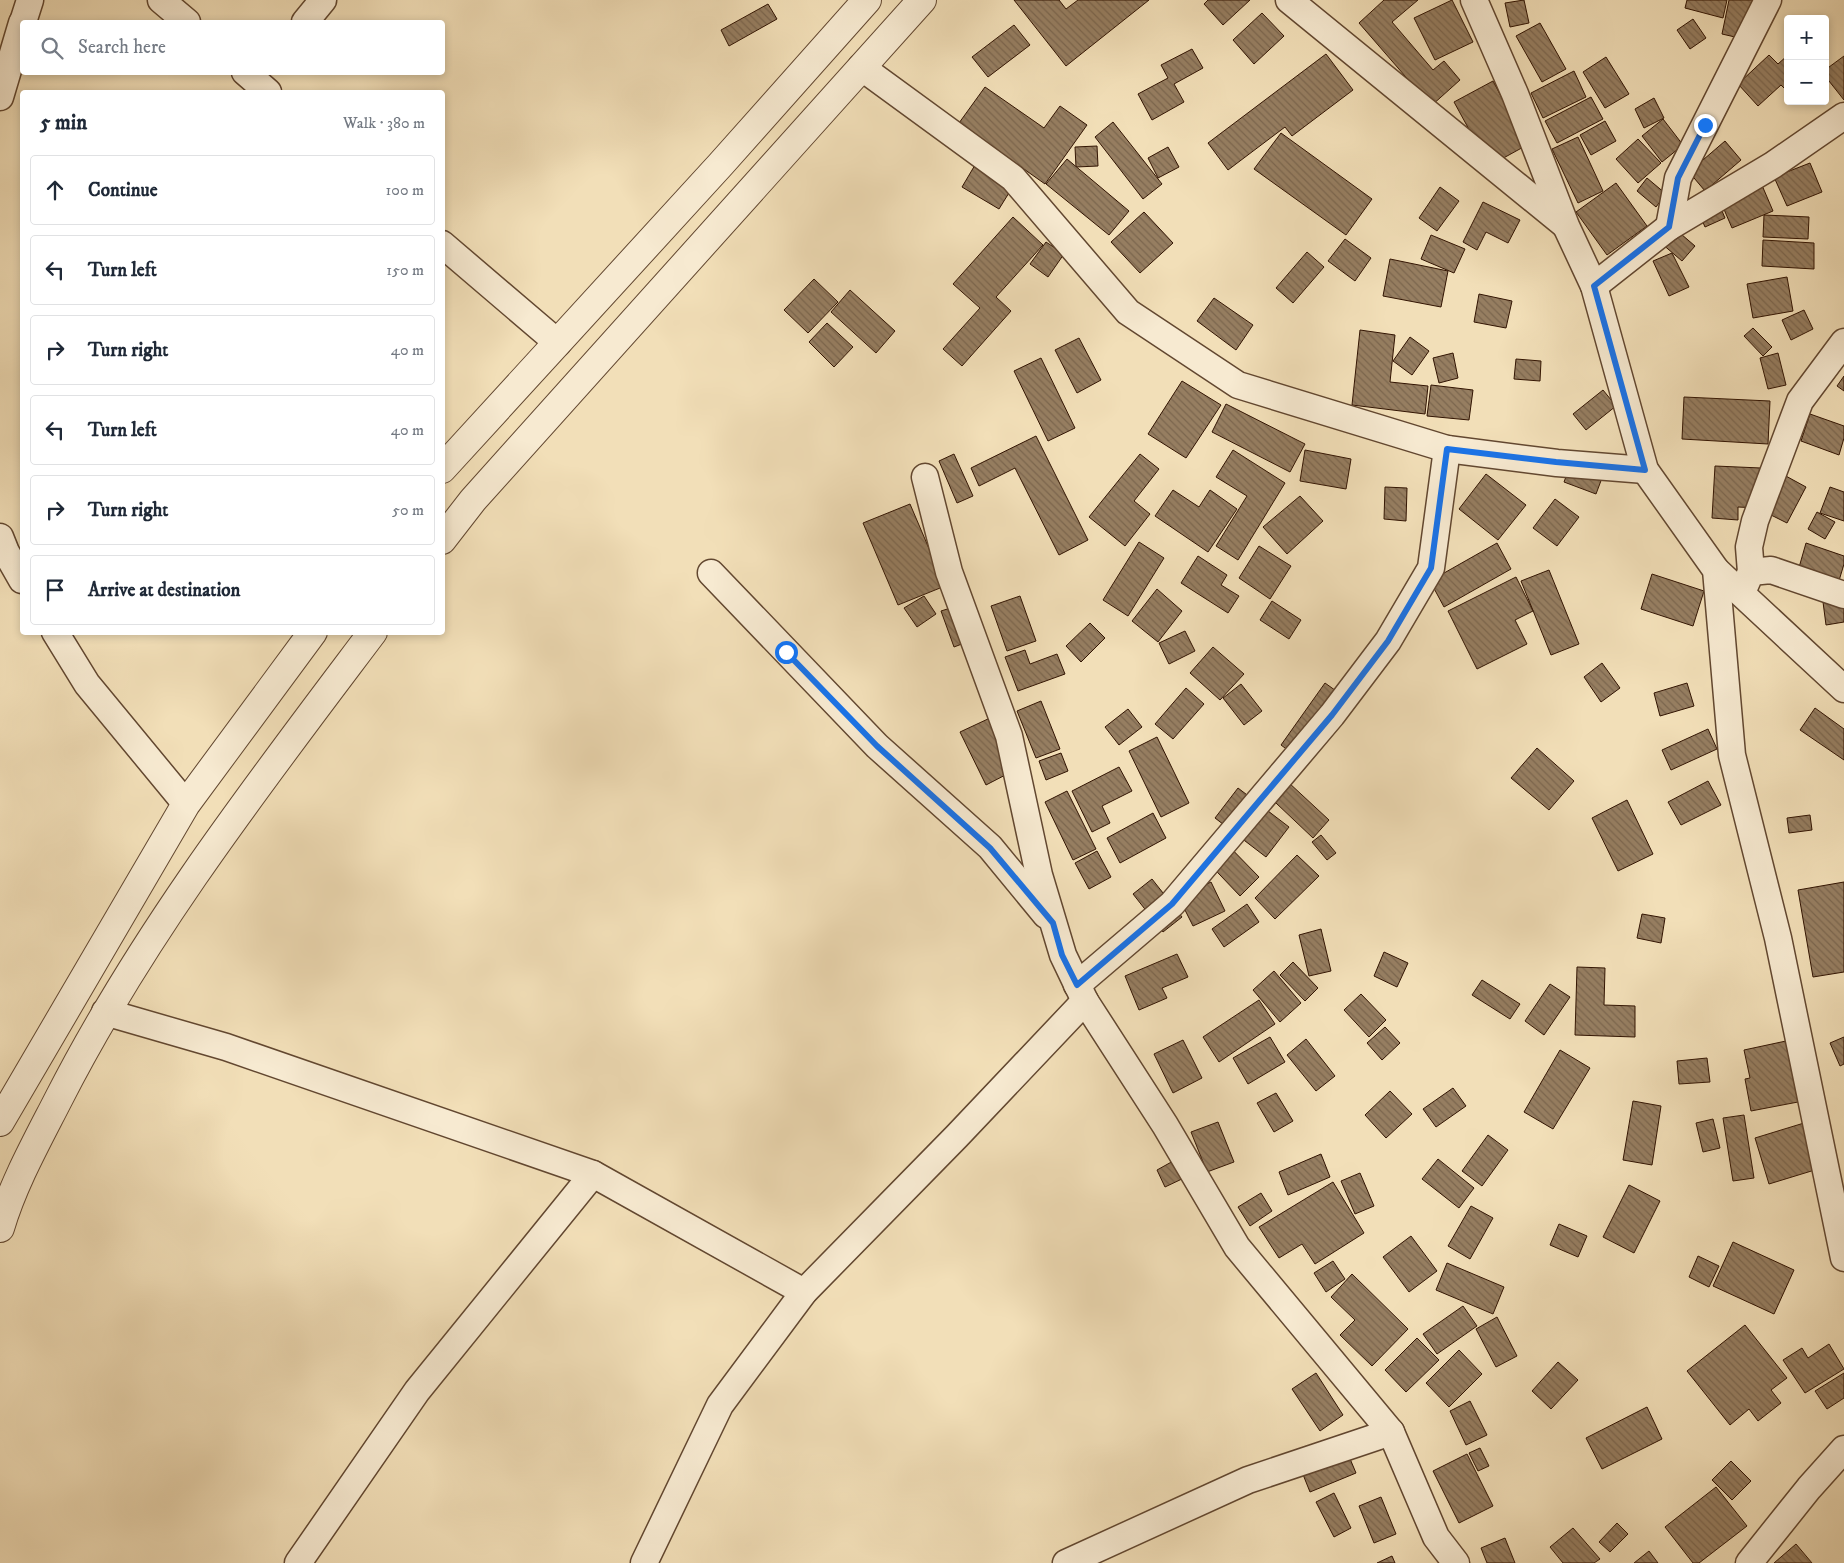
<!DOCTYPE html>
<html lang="en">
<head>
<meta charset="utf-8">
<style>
	body { margin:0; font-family:"IM FELL DW Pica",serif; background:#f2f2f3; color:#1f2937 }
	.controls { position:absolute; right:15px; top:15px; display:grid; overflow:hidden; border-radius:5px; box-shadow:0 2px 8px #0003 }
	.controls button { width:45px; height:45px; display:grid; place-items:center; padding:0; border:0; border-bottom:1px solid #e0e1e3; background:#fff; color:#1f2937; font:25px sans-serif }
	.stop { position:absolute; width:15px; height:15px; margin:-11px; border:4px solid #1a73e8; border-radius:50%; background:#fff }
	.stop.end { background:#1a73e8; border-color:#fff; box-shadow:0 1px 5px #0008 }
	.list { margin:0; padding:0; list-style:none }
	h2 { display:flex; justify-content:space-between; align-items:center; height:65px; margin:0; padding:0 20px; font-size:21px }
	h2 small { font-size:16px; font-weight:400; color:#747a83 }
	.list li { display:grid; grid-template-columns:32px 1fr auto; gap:15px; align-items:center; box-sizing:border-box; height:70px; margin:0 10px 10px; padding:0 10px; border:1px solid #e0e1e3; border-radius:5px }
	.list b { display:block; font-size:19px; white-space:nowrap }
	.list em { font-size:16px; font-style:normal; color:#747a83 }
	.icon { flex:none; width:28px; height:28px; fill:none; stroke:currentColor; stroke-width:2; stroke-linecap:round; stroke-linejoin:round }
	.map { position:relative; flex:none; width:1844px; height:1563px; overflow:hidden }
	.search { position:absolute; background:#fff; box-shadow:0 2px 8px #0003; left:20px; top:20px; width:425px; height:55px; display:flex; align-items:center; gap:12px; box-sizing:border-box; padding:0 18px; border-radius:5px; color:#747a83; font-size:19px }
	.panel { position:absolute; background:#fff; box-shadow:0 2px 8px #0003; left:20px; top:90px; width:425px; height:545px; border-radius:5px }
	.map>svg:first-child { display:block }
	.building { fill:url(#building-back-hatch); stroke:#321402 }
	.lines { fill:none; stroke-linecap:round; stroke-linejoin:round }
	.minor-casing { stroke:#624730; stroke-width:29 }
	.tertiary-casing { stroke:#624730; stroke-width:30 }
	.minor { stroke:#f7ead1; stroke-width:26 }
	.tertiary { stroke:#f7ead1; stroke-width:28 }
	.route { stroke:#1a73e8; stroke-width:6 }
</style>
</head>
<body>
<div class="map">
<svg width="1844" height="1563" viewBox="0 0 1844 1563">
	<defs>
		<pattern id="building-back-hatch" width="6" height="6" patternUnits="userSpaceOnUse" patternTransform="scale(1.25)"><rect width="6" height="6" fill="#967e61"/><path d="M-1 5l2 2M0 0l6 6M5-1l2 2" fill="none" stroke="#7b664e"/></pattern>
	</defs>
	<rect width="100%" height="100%" fill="#f2dfb8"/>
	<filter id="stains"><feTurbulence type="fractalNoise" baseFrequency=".004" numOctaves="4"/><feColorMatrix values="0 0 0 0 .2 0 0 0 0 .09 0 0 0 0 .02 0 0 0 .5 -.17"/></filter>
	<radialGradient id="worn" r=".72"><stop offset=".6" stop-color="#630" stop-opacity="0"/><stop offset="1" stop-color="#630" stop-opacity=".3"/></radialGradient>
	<g class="building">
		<path d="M1014,0H1059L1066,9L1078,0H1149L1066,66Z"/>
		<path d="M1208,0H1250L1223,25L1204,4Z"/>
		<path d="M1418,0L1392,22L1433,70L1444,61L1460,80L1431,106L1359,23L1384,0Z"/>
		<path d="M1452,0L1473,42L1435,60L1414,18Z"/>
		<path d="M1524,0L1529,23L1510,27L1505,3Z"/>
		<path d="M1687,0H1727L1723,18L1685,8Z"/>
		<path d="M1729,0H1757L1748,40L1722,34Z"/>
		<path d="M768,4L777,19L729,46L721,30Z"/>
		<path d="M1262,13L1284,36L1254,64L1233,40Z"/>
		<path d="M1693,19L1706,38L1690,49L1677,30Z"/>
		<path d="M1540,23L1566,69L1542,82L1516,36Z"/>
		<path d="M1014,25L1030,45L988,77L972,57Z"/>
		<path d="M1192,49L1203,68L1174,84L1184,102L1152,120L1138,94L1168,78L1161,65Z"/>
		<path d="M1326,54L1353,90L1292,136L1285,127L1228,170L1208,143Z"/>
		<path d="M1769,55L1778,64L1788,55V92L1781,85L1758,106L1738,84Z"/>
		<path d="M1844,56V100L1825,76V70Z"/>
		<path d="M1606,57L1629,94L1605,108L1583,72Z"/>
		<path d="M1574,71L1586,97L1543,118L1531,93Z"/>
		<path d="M1493,81L1527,145L1489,166L1454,102Z"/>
		<path d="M985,87L1044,128L1060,106L1087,125L1045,184L959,123Z"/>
		<path d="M1591,97L1603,119L1557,143L1545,121Z"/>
		<path d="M1654,98L1664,118L1644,128L1635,109Z"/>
		<path d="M1663,119L1683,145L1662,162L1642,136Z"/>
		<path d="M1605,121L1616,141L1591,155L1580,135Z"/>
		<path d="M1113,122L1162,184L1143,199L1095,137Z"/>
		<path d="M1281,133L1372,199L1346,235L1254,169Z"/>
		<path d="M1578,137L1603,191L1578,203L1552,149Z"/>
		<path d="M1638,139L1661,163L1638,183L1616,159Z"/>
		<path d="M1725,141L1741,160L1705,191L1689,172Z"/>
		<path d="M1097,146L1098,166L1076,167L1075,147Z"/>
		<path d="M1168,147L1179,167L1158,178L1148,158Z"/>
		<path d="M1067,159L1129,211L1109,235L1046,184Z"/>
		<path d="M1810,163L1822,192L1787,206L1774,177Z"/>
		<path d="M975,165L1012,188L999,209L962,187Z"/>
		<path d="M1647,178L1666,194L1656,207L1637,191Z"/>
		<path d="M1616,183L1647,226L1607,255L1576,212Z"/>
		<path d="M1761,183L1773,211L1732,228L1720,200Z"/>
		<path d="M1440,187L1459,201L1437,231L1419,218Z"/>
		<path d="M1483,202L1520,220L1508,243L1486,232L1477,250L1463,242Z"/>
		<path d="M1719,204L1725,218L1705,227L1699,213Z"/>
		<path d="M1144,212L1173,243L1140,273L1111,242Z"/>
		<path d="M1764,215L1809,217L1808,239L1763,237Z"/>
		<path d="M1013,217L1043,245L996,297L1011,311L962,366L943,349L980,308L953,284Z"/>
		<path d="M1674,228L1695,246L1682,261L1661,243Z"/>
		<path d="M1431,235L1465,249L1454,273L1421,259Z"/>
		<path d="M1345,239L1371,258L1355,281L1328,261Z"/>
		<path d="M1763,240L1814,243V269L1762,266Z"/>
		<path d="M1046,242L1064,254L1048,277L1030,264Z"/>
		<path d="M1307,252L1324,267L1293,303L1276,288Z"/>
		<path d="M1672,253L1689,287L1669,296L1653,261Z"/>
		<path d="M1390,259L1448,271L1441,307L1383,296Z"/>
		<path d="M1787,277L1793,311L1753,318L1747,284Z"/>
		<path d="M814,279L838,302L808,333L784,310Z"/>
		<path d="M850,290L895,331L876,353L831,312Z"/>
		<path d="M1479,294L1512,301L1506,328L1474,322Z"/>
		<path d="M1214,298L1253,325L1236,350L1197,321Z"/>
		<path d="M1804,310L1813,329L1791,340L1782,320Z"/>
		<path d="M827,323L853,347L834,367L809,342Z"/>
		<path d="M1753,328L1772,347L1763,356L1744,336Z"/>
		<path d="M1360,330L1395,335L1390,382L1428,386L1425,414L1352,405Z"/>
		<path d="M1410,337L1429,351L1412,375L1393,361Z"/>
		<path d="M1079,338L1101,380L1077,393L1055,350Z"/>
		<path d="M1453,353L1458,378L1439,383L1433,358Z"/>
		<path d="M1778,353L1786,385L1768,389L1760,358Z"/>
		<path d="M1041,358L1075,428L1048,441L1014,371Z"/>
		<path d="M1516,359L1541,361L1540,381L1514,379Z"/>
		<path d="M1844,376V391L1837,386Z"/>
		<path d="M1182,381L1221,405L1186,458L1148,434Z"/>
		<path d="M1431,385L1473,390L1469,420L1427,416Z"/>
		<path d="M1603,390L1616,406L1586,430L1573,414Z"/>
		<path d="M1684,397L1770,401L1768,444L1682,439Z"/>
		<path d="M1226,404L1305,444L1290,472L1212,432Z"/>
		<path d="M1810,414L1844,426V438L1839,455L1801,441Z"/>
		<path d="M1036,436L1088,540L1059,555L1015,468L979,486L971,468Z"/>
		<path d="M1233,450L1285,483L1238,560L1216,546L1247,496L1216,477Z"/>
		<path d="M1305,450L1351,459L1346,489L1300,481Z"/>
		<path d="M954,454L973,496L957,503L939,461Z"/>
		<path d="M1140,454L1159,469L1134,501L1150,514L1125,546L1089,517Z"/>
		<path d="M1570,466L1602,478L1596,494L1564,482Z"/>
		<path d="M1715,466L1761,468L1759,508L1738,507V520L1712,518Z"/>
		<path d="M1486,474L1526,505L1498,540L1459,509Z"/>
		<path d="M1784,475L1806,487L1787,523L1765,512Z"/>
		<path d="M1385,487L1407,488L1406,521L1384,519Z"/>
		<path d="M1830,487L1844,492V521L1820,513Z"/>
		<path d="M1173,490L1199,507L1210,490L1237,509L1208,552L1155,516Z"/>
		<path d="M1300,496L1323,521L1287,554L1263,527Z"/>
		<path d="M1555,499L1579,517L1557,546L1533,528Z"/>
		<path d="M910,504L945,586L898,605L863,523Z"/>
		<path d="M1817,512L1835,522L1825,539L1808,529Z"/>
		<path d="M1139,542L1164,558L1128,616L1103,600Z"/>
		<path d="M1497,543L1511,569L1444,607L1430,581Z"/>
		<path d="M1806,543L1844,556V564L1838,584L1798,571Z"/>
		<path d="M1259,546L1291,566L1270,599L1239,578Z"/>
		<path d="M1198,556L1227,575L1221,585L1239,596L1228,613L1181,583Z"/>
		<path d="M1549,570L1579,644L1551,655L1521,581Z"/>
		<path d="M1652,574L1704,591L1693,626L1641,609Z"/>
		<path d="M1516,577L1533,611L1515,620L1527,644L1477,669L1448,611Z"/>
		<path d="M1157,589L1182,611L1158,642L1132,621Z"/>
		<path d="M924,596L936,614L917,627L904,608Z"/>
		<path d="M1020,596L1036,641L1007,651L991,606Z"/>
		<path d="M1844,599V622L1826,625L1823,602Z"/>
		<path d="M1272,601L1301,620L1289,639L1260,620Z"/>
		<path d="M963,604L975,639L954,647L941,611Z"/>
		<path d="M1090,623L1105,638L1081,662L1066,646Z"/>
		<path d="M1185,631L1195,651L1169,664L1159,643Z"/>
		<path d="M1213,647L1244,674L1220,700L1190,673Z"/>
		<path d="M1025,650L1030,664L1057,654L1065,674L1018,691L1005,657Z"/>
		<path d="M1602,663L1620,688L1601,702L1584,677Z"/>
		<path d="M1325,683L1346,698L1301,760L1281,745Z"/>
		<path d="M1687,683L1694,706L1660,716L1654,693Z"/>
		<path d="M1241,684L1262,711L1244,725L1223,698Z"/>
		<path d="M1186,688L1204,704L1173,739L1155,724Z"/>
		<path d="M1041,701L1060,749L1036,758L1017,711Z"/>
		<path d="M1815,708L1844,729V760L1800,730Z"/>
		<path d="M1128,709L1142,727L1119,745L1105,727Z"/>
		<path d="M990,718L1015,770L986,785L960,732Z"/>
		<path d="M1708,729L1717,749L1671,770L1662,750Z"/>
		<path d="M1157,737L1189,803L1161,817L1129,751Z"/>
		<path d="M1537,748L1574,781L1549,810L1511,778Z"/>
		<path d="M1061,753L1068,771L1046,780L1039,761Z"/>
		<path d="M1119,767L1132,791L1102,806L1110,823L1092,832L1072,791Z"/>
		<path d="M1274,769L1329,820L1313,838L1258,786Z"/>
		<path d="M1708,781L1721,805L1681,825L1668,802Z"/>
		<path d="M1238,788L1289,827L1266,857L1215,818Z"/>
		<path d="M1067,791L1096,849L1073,860L1045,802Z"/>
		<path d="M1627,800L1653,854L1618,871L1592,818Z"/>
		<path d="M1153,813L1166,838L1120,863L1107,838Z"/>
		<path d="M1810,815L1812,830L1789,833L1787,818Z"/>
		<path d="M1321,835L1336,853L1327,860L1312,842Z"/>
		<path d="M1220,837L1259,877L1240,896L1201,855Z"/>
		<path d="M1097,851L1111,877L1089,889L1075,863Z"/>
		<path d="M1297,855L1319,876L1275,919L1255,898Z"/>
		<path d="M1152,879L1182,917L1163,932L1133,894Z"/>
		<path d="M1211,882L1225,911L1193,926L1179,898Z"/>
		<path d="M1844,882V972L1813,977L1798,890Z"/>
		<path d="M1247,904L1259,922L1224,947L1212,929Z"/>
		<path d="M1642,914L1665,918L1661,943L1637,938Z"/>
		<path d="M1321,929L1331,971L1309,976L1299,935Z"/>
		<path d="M1384,952L1408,963L1397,987L1374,976Z"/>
		<path d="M1177,954L1188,977L1162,988L1167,998L1139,1010L1125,976Z"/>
		<path d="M1293,962L1318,988L1305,1001L1280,975Z"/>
		<path d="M1577,967L1605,968L1604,1005L1635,1006V1037L1575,1035Z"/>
		<path d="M1274,971L1301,1003L1280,1022L1253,990Z"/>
		<path d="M1482,980L1520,1004L1510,1019L1472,995Z"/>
		<path d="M1550,984L1570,997L1544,1035L1525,1021Z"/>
		<path d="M1361,994L1386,1020L1369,1037L1344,1010Z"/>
		<path d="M1259,1000L1275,1024L1219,1062L1203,1037Z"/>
		<path d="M1385,1027L1400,1043L1382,1060L1367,1043Z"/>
		<path d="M1270,1037L1285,1062L1248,1084L1233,1058Z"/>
		<path d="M1844,1037V1064L1840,1066L1830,1043Z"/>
		<path d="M1306,1039L1335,1076L1316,1091L1287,1055Z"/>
		<path d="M1183,1040L1202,1078L1173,1093L1154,1054Z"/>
		<path d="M1786,1041L1798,1102L1751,1111L1745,1079L1750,1078L1744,1050Z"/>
		<path d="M1560,1050L1590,1068L1553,1129L1524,1112Z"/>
		<path d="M1707,1058L1710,1082L1679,1084L1677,1061Z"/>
		<path d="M1453,1088L1466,1106L1436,1127L1423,1109Z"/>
		<path d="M1390,1091L1412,1114L1386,1138L1365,1115Z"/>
		<path d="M1276,1093L1293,1121L1274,1132L1257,1103Z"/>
		<path d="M1633,1101L1661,1106L1652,1165L1623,1160Z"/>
		<path d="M1744,1115L1754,1178L1733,1181L1723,1118Z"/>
		<path d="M1713,1119L1720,1148L1703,1152L1696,1123Z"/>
		<path d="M1218,1122L1234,1162L1207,1172L1191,1132Z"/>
		<path d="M1804,1123L1818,1169L1769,1184L1755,1138Z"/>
		<path d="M1488,1135L1508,1150L1482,1186L1462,1171Z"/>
		<path d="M1321,1154L1330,1177L1288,1195L1279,1172Z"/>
		<path d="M1438,1159L1474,1188L1459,1208L1422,1179Z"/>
		<path d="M1175,1160L1184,1178L1165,1187L1157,1170Z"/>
		<path d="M1360,1173L1374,1206L1355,1214L1341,1181Z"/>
		<path d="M1333,1182L1364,1233L1315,1264L1302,1244L1279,1258L1259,1227Z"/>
		<path d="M1629,1185L1660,1201L1634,1253L1603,1237Z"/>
		<path d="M1261,1193L1272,1211L1250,1226L1238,1207Z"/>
		<path d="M1471,1206L1493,1218L1470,1259L1448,1246Z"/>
		<path d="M1559,1224L1587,1236L1578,1257L1550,1245Z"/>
		<path d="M1411,1236L1437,1271L1409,1292L1383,1257Z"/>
		<path d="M1733,1242L1794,1270L1774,1314L1713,1286Z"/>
		<path d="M1698,1256L1719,1266L1709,1287L1689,1277Z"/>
		<path d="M1333,1261L1345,1279L1326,1292L1314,1273Z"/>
		<path d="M1447,1263L1504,1287L1493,1314L1436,1290Z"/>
		<path d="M1352,1274L1408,1329L1372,1366L1340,1335L1355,1320L1331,1297Z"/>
		<path d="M1463,1306L1477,1326L1437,1354L1423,1334Z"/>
		<path d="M1497,1317L1517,1356L1496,1367L1476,1329Z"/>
		<path d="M1745,1325L1787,1378L1771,1390L1781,1403L1758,1421L1749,1409L1730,1425L1687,1371Z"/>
		<path d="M1417,1338L1439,1360L1406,1392L1385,1370Z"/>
		<path d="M1829,1344L1844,1369L1805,1393L1783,1360L1802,1348L1808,1358Z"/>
		<path d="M1459,1350L1482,1374L1449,1407L1426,1383Z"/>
		<path d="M1558,1362L1578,1380L1551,1409L1532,1391Z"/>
		<path d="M1316,1373L1343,1415L1320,1431L1292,1389Z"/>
		<path d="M1844,1373V1398L1827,1409L1815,1391Z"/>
		<path d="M1470,1401L1487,1435L1466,1445L1450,1411Z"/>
		<path d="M1647,1407L1662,1439L1602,1469L1586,1438Z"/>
		<path d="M1480,1448L1489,1466L1478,1471L1469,1453Z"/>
		<path d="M1348,1454L1356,1473L1310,1492L1302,1472Z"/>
		<path d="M1467,1454L1493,1506L1459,1523L1433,1471Z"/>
		<path d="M1731,1461L1751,1481L1732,1500L1712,1480Z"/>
		<path d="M1716,1487L1747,1526L1699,1563H1693L1665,1527Z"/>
		<path d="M1334,1493L1351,1528L1334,1537L1316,1502Z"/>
		<path d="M1381,1497L1396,1534L1374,1543L1359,1506Z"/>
		<path d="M1617,1523L1628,1534L1610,1552L1599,1542Z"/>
		<path d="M1573,1528L1600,1559L1594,1563H1563L1550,1547Z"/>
		<path d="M1505,1538L1515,1563H1487L1481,1548Z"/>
		<path d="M1796,1544L1812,1563H1774Z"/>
		<path d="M1649,1551L1658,1563H1634Z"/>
		<path d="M1392,1556L1395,1563H1377Z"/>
	</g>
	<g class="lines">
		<defs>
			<g id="minor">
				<path d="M161,0L187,22"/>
				<path d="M1289,0L1565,225"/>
				<path d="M1474,0L1515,94L1566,226L1594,286L1645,470L1716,570L1732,755L1778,938L1844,1258"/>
				<path d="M23,22L30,0"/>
				<path d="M305,22L323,0"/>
				<path d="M861,67L1013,178L1128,312L1238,385L1447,449L1557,463L1645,470"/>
				<path d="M245,72L268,92"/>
				<path d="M0,97L22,23"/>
				<path d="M1669,227L1678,178L1768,0"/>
				<path d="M442,244L558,343"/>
				<path d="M1594,286L1669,227L1773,165L1844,116"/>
				<path d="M925,477L949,572L1009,736L1039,875L1063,955L1085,1001L1165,1125L1237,1247L1391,1432L1436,1537L1456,1563"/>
				<path d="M0,537L6,552L22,580"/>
				<path d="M1716,570L1844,689"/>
				<path d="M1751,572L1749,547L1755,521L1800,401L1844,342"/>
				<path d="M711,573L877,746L990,847L1046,915"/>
				<path d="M1744,588L1751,572L1771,570L1844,595"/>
				<path d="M55,632L87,684L186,804"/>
				<path d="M1077,985L1172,904L1332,715L1388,641L1431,568L1447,449"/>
				<path d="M105,1012L226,1047L593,1174L804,1292"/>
				<path d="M298,1563L417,1391L593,1174"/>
				<path d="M644,1563L720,1405L804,1292L957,1136L1085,1001"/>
				<path d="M1066,1563L1248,1480L1391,1432"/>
				<path d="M1749,1563L1809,1488L1844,1449"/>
			</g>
			<g id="tertiary">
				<path d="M442,469L721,164L867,0"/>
				<path d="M442,540L473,500L922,0"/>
				<path d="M0,1122L186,804L313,632"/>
				<path d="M0,1228C13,1184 37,1141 58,1100C143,933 260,782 373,632"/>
			</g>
		</defs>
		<use href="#minor" class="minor-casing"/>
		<use href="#tertiary" class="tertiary-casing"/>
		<use href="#minor" class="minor"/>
		<use href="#tertiary" class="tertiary"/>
	</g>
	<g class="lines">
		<path class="route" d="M786,652L877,746L990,848L1053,923L1062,955L1077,985L1172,904L1332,715L1388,641L1431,568L1447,449L1556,462L1645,470L1594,286L1669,227L1678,178L1705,125"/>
	</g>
	<rect width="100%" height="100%" filter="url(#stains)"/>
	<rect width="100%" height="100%" fill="url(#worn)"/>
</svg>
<div class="controls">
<button>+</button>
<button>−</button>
</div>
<div class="stop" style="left:786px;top:652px"></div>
<div class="stop end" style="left:1705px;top:125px"></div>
<div class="search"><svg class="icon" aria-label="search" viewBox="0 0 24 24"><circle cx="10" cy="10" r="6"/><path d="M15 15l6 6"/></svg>Search here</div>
<section class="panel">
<h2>5 min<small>Walk · 380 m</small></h2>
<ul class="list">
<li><svg class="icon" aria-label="ahead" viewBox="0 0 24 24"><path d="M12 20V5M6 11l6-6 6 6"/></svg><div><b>Continue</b></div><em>100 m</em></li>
<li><svg class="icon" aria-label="left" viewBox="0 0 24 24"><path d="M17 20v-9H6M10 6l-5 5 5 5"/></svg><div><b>Turn left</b></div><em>150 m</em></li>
<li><svg class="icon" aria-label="right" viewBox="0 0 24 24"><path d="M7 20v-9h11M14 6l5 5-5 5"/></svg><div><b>Turn right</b></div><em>40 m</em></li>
<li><svg class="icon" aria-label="left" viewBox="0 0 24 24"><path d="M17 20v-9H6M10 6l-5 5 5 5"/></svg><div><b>Turn left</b></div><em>40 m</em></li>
<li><svg class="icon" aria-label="right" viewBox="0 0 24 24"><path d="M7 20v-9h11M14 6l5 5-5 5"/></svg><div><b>Turn right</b></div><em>50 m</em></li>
<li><svg class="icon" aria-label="arrive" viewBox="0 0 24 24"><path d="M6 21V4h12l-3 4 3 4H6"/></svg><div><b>Arrive at destination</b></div></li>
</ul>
</section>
</div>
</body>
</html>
